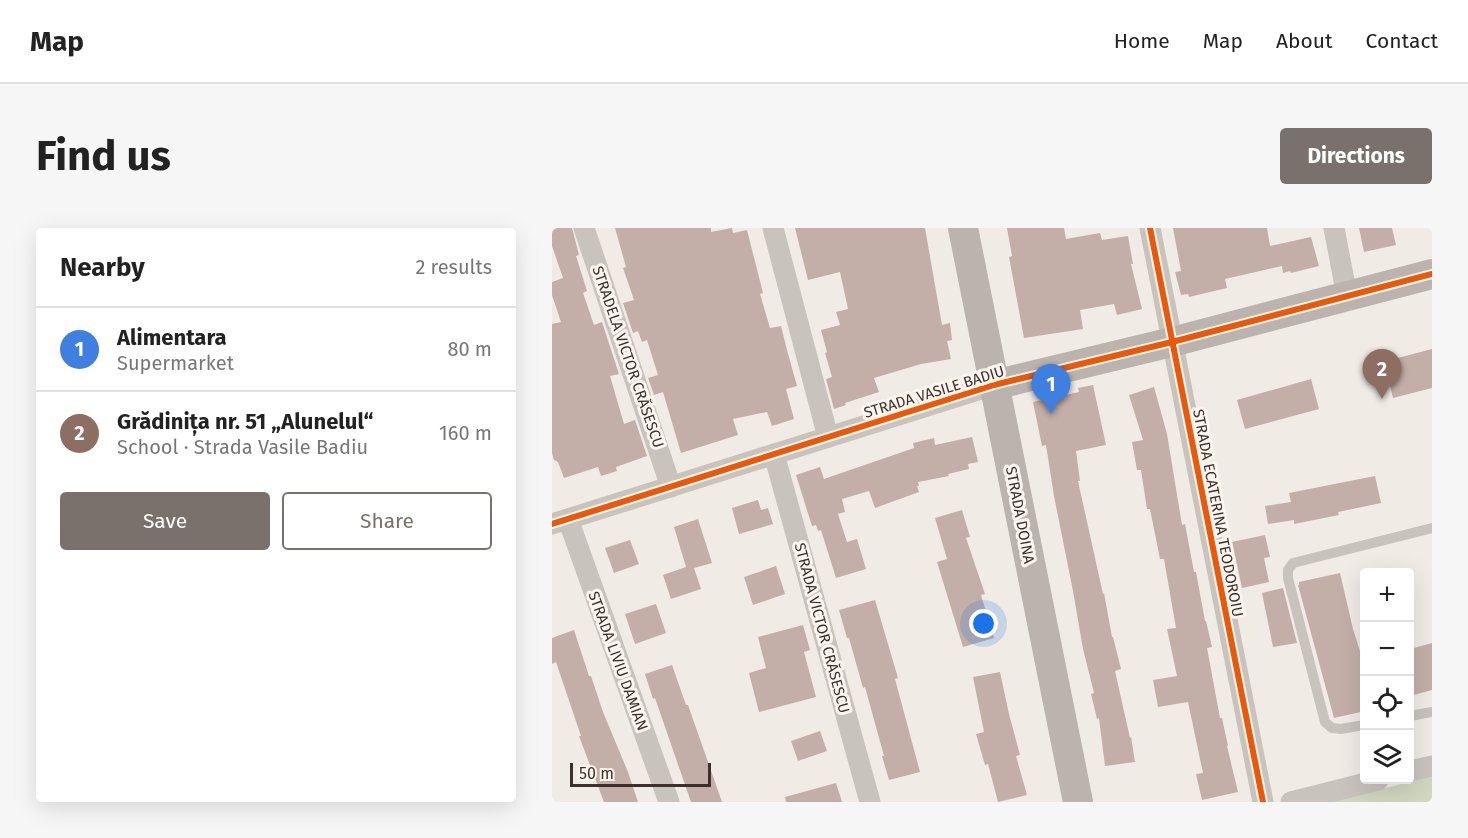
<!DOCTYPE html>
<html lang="en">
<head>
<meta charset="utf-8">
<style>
	body { margin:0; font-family:"Fira Sans",sans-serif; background:#f6f6f6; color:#222 }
	.controls { position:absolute; right:18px; bottom:18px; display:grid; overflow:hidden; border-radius:6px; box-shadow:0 6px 24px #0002 }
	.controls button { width:54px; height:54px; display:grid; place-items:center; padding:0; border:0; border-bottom:2px solid #e0e0e0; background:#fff; color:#222; font:30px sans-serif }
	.scale { position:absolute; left:18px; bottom:15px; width:141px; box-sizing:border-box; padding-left:6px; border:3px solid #3b302b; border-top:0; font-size:16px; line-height:21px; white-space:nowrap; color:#3b302b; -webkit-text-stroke:4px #fbf5ee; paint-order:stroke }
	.you { position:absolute; left:432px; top:396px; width:21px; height:21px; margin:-15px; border:4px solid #fff; border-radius:50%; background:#1a73e8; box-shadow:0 0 0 9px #1a73e833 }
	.badge { display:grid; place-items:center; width:39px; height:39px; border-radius:50%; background:#7a716c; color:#fff; font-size:20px; font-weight:700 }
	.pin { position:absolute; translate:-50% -50px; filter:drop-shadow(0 2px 3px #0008) }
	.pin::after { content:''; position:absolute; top:32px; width:21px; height:18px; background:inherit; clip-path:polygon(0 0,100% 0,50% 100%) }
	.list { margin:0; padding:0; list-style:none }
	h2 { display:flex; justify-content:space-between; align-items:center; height:78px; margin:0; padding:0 24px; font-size:26px }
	h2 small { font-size:20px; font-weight:400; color:#767676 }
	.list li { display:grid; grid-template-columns:39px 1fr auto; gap:18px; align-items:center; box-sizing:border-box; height:84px; padding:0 24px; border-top:2px solid #e0e0e0 }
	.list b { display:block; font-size:22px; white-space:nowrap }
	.list p { margin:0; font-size:20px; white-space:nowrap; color:#767676 }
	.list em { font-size:20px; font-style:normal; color:#767676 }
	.actions { display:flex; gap:12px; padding:18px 24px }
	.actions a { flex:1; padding:14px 0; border:2px solid #7a716c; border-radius:6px; text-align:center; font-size:21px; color:#7a716c }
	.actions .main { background:#7a716c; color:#fff }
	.icon { flex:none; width:33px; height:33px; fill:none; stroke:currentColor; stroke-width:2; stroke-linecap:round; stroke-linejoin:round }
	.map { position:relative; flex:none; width:880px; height:574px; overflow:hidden; border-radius:6px }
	header { display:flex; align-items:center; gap:36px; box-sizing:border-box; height:84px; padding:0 30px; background:#fff; border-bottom:2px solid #e0e0e0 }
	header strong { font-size:28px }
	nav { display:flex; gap:33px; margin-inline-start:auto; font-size:21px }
	.intro { display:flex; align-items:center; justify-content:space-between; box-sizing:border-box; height:144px; padding:0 36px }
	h1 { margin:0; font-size:42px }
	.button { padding:15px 27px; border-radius:6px; background:#7a716c; color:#fff; font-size:21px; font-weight:700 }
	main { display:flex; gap:36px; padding:0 36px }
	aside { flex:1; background:#fff; border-radius:6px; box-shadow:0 6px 24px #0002 }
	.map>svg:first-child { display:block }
	.green { fill:#d1d6bf }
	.building { fill:#c3afa7 }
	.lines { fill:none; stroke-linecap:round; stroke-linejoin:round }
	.lane { stroke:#c9c3be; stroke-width:10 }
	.street { stroke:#c9c3be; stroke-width:21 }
	.secondary { stroke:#bab3ae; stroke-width:30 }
	.cycleway-casing { stroke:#fbf5ee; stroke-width:10 }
	.cycleway { stroke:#e8590c; stroke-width:6 }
	.labels { text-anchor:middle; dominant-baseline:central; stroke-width:6; stroke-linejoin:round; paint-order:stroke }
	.street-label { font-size:15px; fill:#3b302b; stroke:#fbf5ee }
</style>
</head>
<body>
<header>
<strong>Map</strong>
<nav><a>Home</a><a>Map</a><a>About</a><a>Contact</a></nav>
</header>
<div class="intro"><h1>Find us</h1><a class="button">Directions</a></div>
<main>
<aside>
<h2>Nearby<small>2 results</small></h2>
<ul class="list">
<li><span class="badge" style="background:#3f7fe0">1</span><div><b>Alimentara</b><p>Supermarket</p></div><em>80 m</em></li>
<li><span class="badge" style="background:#8d6e63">2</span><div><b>Grădinița nr. 51 „Alunelul“</b><p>School · Strada Vasile Badiu</p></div><em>160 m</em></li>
</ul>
<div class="actions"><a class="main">Save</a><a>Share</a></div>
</aside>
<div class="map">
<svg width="880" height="574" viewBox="0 0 880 574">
	<rect width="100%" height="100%" fill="#f0ebe5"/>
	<path class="green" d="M880,548V574H780Z"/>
	<g class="building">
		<path d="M0,0H20L27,27L24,28L35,63L31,65L42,97L50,94L67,146L58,148L72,196L83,192L95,228L64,239L65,243L49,248L46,239L12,250L6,234L2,232L0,225V96L9,94L0,67V54L11,50L0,18Z"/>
		<path d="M63,0H159V4L180,0L181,5L195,2L211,65L208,66L218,100L229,98L235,122L245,158L234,161L242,191L220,198L215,184L181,191L186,207L129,225L111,164L102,167L96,150L106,147L95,112L90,114L86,103L81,105L71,75L82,72L71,40L74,39Z"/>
		<path d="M243,0H373L390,97L398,95L400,112L395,113L399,131L369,136L322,150L327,164L293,175L294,177L282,181L274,151L280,149L273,125L275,124L269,102L288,97L284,84L296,81L288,44L256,52Z"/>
		<path d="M455,0H512L514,11L548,5L550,12L576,8L581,36H579L590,81L565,87L562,76L528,82L531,101L472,110L457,29L460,28Z"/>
		<path d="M621,0H715L718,18L759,9L767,38L739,45L738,43L731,45L730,38L673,51L675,60L637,69L636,66L629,67L623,44L629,43Z"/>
		<path d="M807,0H840L844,17L812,24Z"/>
		<path d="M880,121V160L841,170L837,153L847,150L842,131Z"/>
		<path d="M759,151L767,181L693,201L685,172Z"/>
		<path d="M541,157L554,217L524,223L528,253H526L551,366L552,365L560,409H561L569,441L563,443L578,510L579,509L583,534L553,538L547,490L545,491L539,466L542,465L531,421L521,363L502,268L494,217L490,218L481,174L527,164L526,160Z"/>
		<path d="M602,159L615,206L630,297L633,296L642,344H644L653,393H654L660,419L655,420L668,490H670L676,518H675L686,564L650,572L644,546L651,545L636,474L606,479L601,452L625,448L615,401L624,400L612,331H608L598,281H595L589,242H585L580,214L591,212L577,167Z"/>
		<path d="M420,209L426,234L416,236L417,241L396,246L397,248L366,254L367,258H365L367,264L323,280L317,263L290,271L293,284L286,286L295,314L305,311L314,341L284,350L269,302L266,303L264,297L260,298L244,247L268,239L272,251L362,220L361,215L382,210L383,217Z"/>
		<path d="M823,248L829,275L786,284L787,287L742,296V292L716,296L713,278L739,274L737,265Z"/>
		<path d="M206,272L209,282L216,280L221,296L187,306L180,280Z"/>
		<path d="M410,282L418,309L414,310L433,366L429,367L442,410L411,419L385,334L395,331L383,290Z"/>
		<path d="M146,291L160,335L142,340L149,361L119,371L111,347L134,339L122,299Z"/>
		<path d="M713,307L718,329L712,330L717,354L690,360L680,314Z"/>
		<path d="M78,312L87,336L62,345L53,320Z"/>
		<path d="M224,338L233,366L201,377L192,349Z"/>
		<path d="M788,345L801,401L813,439V483L782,490L746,357H747V354Z"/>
		<path d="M731,360L745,415L721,419L710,365Z"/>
		<path d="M323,372L346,450L343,451L368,544L337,552L330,528H332L313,459L311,460L297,410H295L287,382Z"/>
		<path d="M104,376L114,405L83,416L73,386Z"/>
		<path d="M251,397L258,422L252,424L264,469L207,484L197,445L214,440L206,409Z"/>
		<path d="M22,402L37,448H39L51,484L76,544L86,574H52L27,508H29L4,434L0,436V410Z"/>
		<path d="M880,415V462L858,468V421Z"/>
		<path d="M120,437L134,477H136L170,574H139L103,470L101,471L93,446Z"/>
		<path d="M448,444L457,486L468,527L464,528L475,567L446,574L436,536L433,537L424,506L432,504L421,449Z"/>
		<path d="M268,503L275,523L246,533L239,513Z"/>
		<path d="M284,555L290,574H234L233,569Z"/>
	</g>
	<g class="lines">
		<g class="lane">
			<path d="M858,488L880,484"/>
			<path d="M812,497L789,501L780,500L773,494L736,350V342L741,335L880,300"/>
		</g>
		<g class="street">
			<path d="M32,0L119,259"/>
			<path d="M221,0L276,209"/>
			<path d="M598,0L711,574"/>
			<path d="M782,0L795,68"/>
			<path d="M222,226L318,574"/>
			<path d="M16,291L117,574"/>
			<path d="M0,296L442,157"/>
			<path d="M858,543L880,538"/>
			<path d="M739,574L826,552"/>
		</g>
		<g class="secondary">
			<path d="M411,0L526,574"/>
			<path d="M442,157L620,114L880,46"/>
		</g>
		<defs>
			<g id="cycleway">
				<path d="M598,0L711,574"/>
				<path d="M0,296L442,157L620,114L880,46"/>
			</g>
		</defs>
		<use href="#cycleway" class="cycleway-casing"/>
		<use href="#cycleway" class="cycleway"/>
	</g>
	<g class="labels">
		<g class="street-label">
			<text transform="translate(76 129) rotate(71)">STRADELA VICTOR CRĂSESCU</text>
			<text transform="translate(382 164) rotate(-17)">STRADA VASILE BADIU</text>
			<text transform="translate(666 285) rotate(79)">STRADA ECATERINA TEODOROIU</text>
			<text transform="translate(468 287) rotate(79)">STRADA DOINA</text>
			<text transform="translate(270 400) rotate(75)">STRADA VICTOR CRĂSESCU</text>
			<text transform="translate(66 433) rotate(70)">STRADA LIVIU DAMIAN</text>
		</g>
	</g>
</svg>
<div class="controls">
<button>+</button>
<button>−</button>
<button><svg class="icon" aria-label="locate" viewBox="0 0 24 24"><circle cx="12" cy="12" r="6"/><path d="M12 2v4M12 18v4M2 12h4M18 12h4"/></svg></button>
<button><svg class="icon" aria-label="layers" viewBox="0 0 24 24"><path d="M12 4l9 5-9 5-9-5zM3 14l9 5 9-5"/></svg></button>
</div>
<div class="scale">50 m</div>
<div class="you"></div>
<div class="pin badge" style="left:499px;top:186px;background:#3f7fe0">1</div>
<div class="pin badge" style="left:830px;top:171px;background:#8d6e63">2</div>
</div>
</main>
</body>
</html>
